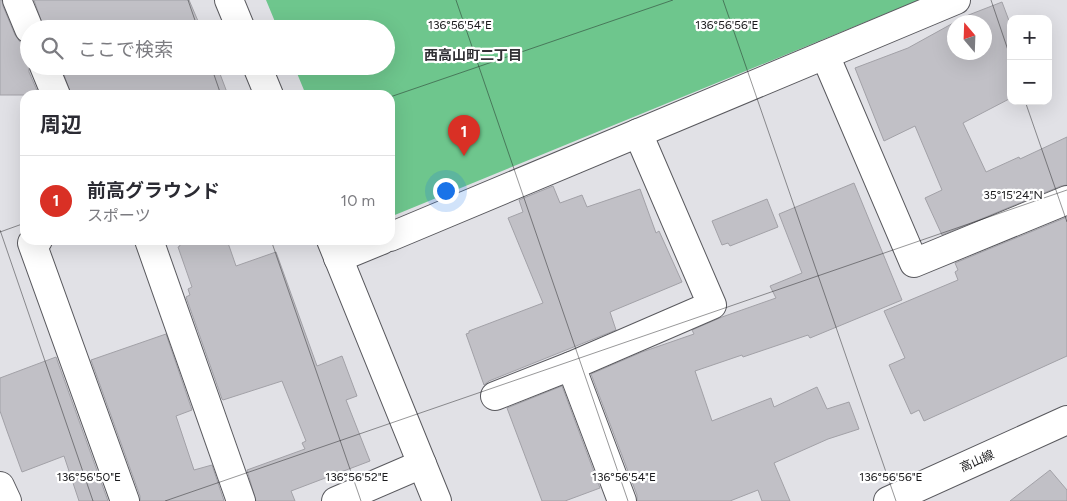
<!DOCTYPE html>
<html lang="ja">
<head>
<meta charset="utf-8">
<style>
	body { margin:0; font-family:Figtree,"Noto Sans JP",sans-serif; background:#f2f2f3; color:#2b2b33 }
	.controls { position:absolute; right:15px; top:15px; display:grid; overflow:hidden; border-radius:10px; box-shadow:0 5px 20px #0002 }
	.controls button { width:45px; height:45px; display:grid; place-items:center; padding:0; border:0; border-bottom:1px solid #e1e1e2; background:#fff; color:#2b2b33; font:25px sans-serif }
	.compass { position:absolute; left:947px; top:15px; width:45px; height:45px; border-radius:50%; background:#fff; box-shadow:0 5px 20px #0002; rotate:341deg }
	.you { position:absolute; left:445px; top:190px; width:18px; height:18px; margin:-12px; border:4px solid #fff; border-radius:50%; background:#1a73e8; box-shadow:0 0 0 8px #1a73e833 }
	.badge { display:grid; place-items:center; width:32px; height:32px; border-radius:50%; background:#d93025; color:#fff; font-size:16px; font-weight:700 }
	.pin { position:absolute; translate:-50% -41px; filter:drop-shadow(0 1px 2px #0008) }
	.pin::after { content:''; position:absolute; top:26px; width:18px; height:15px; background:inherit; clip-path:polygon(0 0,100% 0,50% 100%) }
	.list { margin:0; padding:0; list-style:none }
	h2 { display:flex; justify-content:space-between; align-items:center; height:65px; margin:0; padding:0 20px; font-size:21px }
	h2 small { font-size:16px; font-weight:400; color:#7c7c81 }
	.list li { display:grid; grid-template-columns:32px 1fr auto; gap:15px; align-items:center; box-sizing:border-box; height:90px; padding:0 20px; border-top:1px solid #e1e1e2 }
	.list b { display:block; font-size:19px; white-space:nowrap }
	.list p { margin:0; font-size:16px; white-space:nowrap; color:#7c7c81 }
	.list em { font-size:16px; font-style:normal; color:#7c7c81 }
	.icon { flex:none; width:28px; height:28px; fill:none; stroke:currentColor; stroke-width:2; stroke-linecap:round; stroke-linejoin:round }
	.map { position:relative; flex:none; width:1067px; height:501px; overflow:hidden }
	.search { position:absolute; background:#fff; box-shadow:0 5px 20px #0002; left:20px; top:20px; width:375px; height:55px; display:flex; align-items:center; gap:12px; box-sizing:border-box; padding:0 18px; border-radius:28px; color:#7c7c81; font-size:19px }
	.panel { position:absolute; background:#fff; box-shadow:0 5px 20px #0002; left:20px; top:90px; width:375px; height:155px; border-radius:15px }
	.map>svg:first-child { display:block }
	.green { fill:#6ec68d }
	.building { fill:#c1c0c6; stroke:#a2a1a7; fill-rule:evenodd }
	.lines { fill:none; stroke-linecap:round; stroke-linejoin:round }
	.minor-casing { stroke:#59595e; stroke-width:30 }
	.minor { stroke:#fff; stroke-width:28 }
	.ticks { fill:none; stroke:#1b1b1d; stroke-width:1; stroke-opacity:0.45 }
	.labels { text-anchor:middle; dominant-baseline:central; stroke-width:4.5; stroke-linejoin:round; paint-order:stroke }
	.street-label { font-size:12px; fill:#1b1b1d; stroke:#fff }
	.neighbourhood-label { font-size:14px; font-weight:bold; fill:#313135; stroke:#fff }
	.ticks-label { font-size:12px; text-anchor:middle; fill:#1b1b1d; stroke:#fff; stroke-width:4.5; stroke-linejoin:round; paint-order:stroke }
</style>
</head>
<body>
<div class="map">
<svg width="1067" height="501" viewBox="0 0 1067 501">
	<rect width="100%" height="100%" fill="#e1e1e6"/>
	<path class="green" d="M266,0H919L390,217V95H306L294,66H386V29H278Z"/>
	<g class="building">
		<path d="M0,0H2L3,6L15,35L20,42L29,44V72L39,95H0Z"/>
		<path d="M34,0H189L201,28L204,27V29H44Z"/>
		<path d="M1002,2L1011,26V98L963,123L986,172L1019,157L1020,159L1067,137V185L1061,186L942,235L925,198L942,190L915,126L884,141L855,68L908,48L966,16ZM954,22H984V52H954Z"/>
		<path d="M61,66H217L228,95H71Z"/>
		<path d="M854,183L902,300L810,338L808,335L743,357L742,355L695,371L712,421L771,398L774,407L817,387L827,409L849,402L859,429L828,439L774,463L790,501H762L758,490L730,501H637V495L591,374L642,352L694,334L692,330L722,317L776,298L770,286L802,273L779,214Z"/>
		<path d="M553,186L560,203L582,195L587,207L640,189L656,233L659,231L682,282L610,312L616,330L489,381L484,385L466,334L469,333V331L543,303L508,218L523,212L519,200Z"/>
		<path d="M767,199L778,227L730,246L728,243L722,245L712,221Z"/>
		<path d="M1067,217V356L924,421L919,410L911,414L889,365L905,358L884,311L958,280L955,272L958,270L955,263Z"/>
		<path d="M178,240H227L236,266L276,252L317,366L342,356L357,396L346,400L370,461L291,491L295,501H256L247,470L305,449L302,443L306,441L282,381L223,400L222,399L186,297L190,295L188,289L192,287L178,247L180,246Z"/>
		<path d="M166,334L192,410L176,416L194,470L212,465L224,501H140V496L91,360Z"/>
		<path d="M56,357L108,501H79L64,456L22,472L7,431L0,411V378Z"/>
		<path d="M562,386L600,488L565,501H542L507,408Z"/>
		<path d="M1050,470L1067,490V501H1010Z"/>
	</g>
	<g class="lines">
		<defs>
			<g id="minor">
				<path d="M17,0L29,29"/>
				<path d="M229,0L241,29"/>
				<path d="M825,55L914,263L1067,200"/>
				<path d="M44,66L56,95"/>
				<path d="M257,66L269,95"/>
				<path d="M390,237L956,0"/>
				<path d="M38,240L32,243L125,501"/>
				<path d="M149,240L241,501"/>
				<path d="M331,240L437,501"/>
				<path d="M338,258L382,240"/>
				<path d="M571,366L622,501"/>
				<path d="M495,396L571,366L712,305L638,133"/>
				<path d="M0,486L7,501"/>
				<path d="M336,501L422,464"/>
				<path d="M888,501L1067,420"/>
			</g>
		</defs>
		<use href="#minor" class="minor-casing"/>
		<use href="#minor" class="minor"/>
	</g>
	<path class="ticks" d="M188,0L198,29M456,0L628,501M723,0L896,501M991,0L1011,59M211,66L221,95M390,97L673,0M1025,101L1067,222M0,230L93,501M0,232L25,223M271,240L361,501M165,501L1067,190"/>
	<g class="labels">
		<g class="street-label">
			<text transform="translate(977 461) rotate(-24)">高山線</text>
		</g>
		<g class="neighbourhood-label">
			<text x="473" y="55">西高山町二丁目</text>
		</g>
	</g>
	<g class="ticks-label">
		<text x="727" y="29">136°56'56"E</text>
		<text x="460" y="29">136°56'54"E</text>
		<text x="1013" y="199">35°15'24"N</text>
		<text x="89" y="481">136°56'50"E</text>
		<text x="357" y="481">136°56'52"E</text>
		<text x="624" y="481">136°56'54"E</text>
		<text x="891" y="481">136°56'56"E</text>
	</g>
</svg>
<div class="controls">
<button>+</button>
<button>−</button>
</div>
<svg class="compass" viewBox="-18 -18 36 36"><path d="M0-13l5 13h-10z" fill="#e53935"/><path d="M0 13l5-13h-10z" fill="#7c7c81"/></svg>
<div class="you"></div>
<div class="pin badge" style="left:464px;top:156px">1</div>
<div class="search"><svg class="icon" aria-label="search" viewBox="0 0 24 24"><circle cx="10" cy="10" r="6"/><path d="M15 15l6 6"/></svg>ここで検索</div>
<section class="panel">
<h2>周辺<small></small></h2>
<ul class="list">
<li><span class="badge">1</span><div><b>前高グラウンド</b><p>スポーツ</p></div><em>10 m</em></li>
</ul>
</section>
</div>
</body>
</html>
